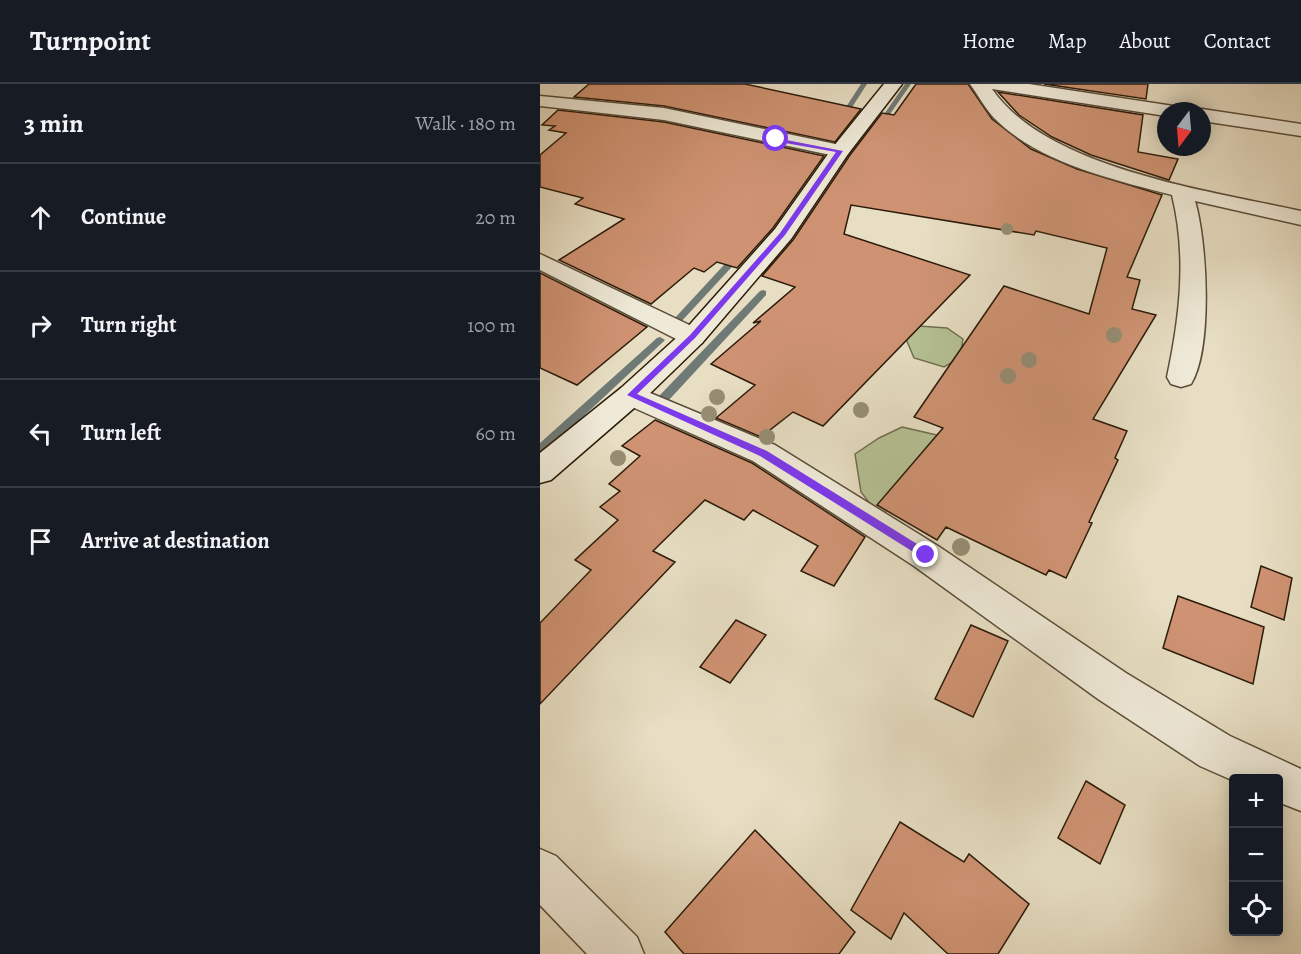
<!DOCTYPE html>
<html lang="en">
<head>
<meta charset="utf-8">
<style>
	body { margin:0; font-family:Alegreya,serif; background:#242831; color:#f1f3f6 }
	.controls { position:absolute; right:18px; bottom:18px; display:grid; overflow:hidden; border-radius:6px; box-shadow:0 3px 15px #0003 }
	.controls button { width:54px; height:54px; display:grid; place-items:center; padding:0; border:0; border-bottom:2px solid #363941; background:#171b24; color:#f1f3f6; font:30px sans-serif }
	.compass { position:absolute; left:617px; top:18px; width:54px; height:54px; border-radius:50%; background:#171b24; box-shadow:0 3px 15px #0003; rotate:196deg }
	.stop { position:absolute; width:18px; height:18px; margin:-14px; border:4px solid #7c3aed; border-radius:50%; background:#fff }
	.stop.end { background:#7c3aed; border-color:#fff; box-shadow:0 2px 6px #0008 }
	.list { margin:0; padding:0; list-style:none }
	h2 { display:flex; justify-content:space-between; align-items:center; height:78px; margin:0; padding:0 24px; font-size:26px }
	h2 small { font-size:20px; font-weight:400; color:#9ea1a6 }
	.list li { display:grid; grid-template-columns:39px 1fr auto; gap:18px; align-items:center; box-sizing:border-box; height:108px; padding:0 24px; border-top:2px solid #363941 }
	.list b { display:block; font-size:22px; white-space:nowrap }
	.list em { font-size:20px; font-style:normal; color:#9ea1a6 }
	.icon { flex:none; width:33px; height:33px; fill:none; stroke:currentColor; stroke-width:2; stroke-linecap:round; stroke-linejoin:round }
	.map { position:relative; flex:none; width:761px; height:870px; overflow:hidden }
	header { display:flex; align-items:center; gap:36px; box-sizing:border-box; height:84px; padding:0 30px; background:#171b24; border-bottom:2px solid #363941 }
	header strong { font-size:28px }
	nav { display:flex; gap:33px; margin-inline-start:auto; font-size:21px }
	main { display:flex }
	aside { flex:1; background:#171b24 }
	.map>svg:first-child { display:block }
	.green { fill:#b5c194; stroke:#706e4e; stroke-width:1.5 }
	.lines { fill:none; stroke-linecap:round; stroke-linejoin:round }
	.stream { fill:#6f7a76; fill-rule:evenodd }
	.building { fill:#cf9373; stroke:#2b1b09; stroke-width:1.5 }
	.street-casing { stroke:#5a4c38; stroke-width:3 }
	.secondary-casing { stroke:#2b1b09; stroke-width:3 }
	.street { fill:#efead8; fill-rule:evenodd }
	.secondary { fill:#efead8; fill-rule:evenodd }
	.tree { fill:#968e74 }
	.route { fill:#7c3aed }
</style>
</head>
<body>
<header>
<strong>Turnpoint</strong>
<nav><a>Home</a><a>Map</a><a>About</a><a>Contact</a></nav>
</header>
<main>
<aside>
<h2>3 min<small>Walk · 180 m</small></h2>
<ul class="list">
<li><svg class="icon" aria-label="ahead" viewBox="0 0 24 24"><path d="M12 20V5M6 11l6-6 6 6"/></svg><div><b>Continue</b></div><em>20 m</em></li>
<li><svg class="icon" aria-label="right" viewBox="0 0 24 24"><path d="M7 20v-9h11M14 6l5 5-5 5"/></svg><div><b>Turn right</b></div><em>100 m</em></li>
<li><svg class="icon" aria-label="left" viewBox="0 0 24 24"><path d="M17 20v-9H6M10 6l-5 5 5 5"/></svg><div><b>Turn left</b></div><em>60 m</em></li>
<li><svg class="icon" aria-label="arrive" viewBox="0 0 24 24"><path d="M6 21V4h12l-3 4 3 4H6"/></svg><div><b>Arrive at destination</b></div></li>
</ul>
</aside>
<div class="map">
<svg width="761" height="870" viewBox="0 0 761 870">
	<rect width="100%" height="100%" fill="#e7dec3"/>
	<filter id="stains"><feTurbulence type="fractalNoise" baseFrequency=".00333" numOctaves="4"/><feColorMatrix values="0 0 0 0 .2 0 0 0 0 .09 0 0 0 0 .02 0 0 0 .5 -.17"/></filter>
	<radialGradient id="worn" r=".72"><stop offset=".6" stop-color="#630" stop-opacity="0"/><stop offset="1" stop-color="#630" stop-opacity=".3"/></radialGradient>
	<g class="green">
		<path d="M379,242L407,244L423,255L420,274L404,283L374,274L366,255Z"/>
		<path d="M362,343L401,352L378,378L341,434L321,408L315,370L339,354Z"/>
	</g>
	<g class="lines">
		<g class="stream">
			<path d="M321,0H327L300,42L284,60H278V56L295,40Z"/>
			<path d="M365,0H371L341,43H337L336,42Z"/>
			<path d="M198,168L201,169V173L139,240H133V236L195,169Z"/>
			<path d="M223,206L226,207V211L128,317H120L119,314L120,311L220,207Z"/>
			<path d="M120,253L125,256L123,258L4,369L0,370V359L117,254Z"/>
		</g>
	</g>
	<g class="building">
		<path d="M49,0H205L321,25L295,58L124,22L34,13Z"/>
		<path d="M376,0H428L452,35L491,65L537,85L622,111L587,193L600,196L592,225L616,231L553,335L587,347L575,374L578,376L549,438L552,439L526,494L509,486L506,491L406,443L397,456L337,421L403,344L374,333L464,202L549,230L567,164L496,147L494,151L311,121L304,150L430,191L283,342L253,328L221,353L176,334L215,301L171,280L221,237L213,239L255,203L222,192L253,156L310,71L342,29L354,31Z"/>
		<path d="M504,0H608L606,15Z"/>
		<path d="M458,8L603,31L598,68L638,75L629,96L551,71L512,53L479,31Z"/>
		<path d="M18,26L124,38L284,72L233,144L197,184L177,178L164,188L154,184L111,220L19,176L84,135L35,120L43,114L0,103V71L26,49L9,46L15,42L2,41Z"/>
		<path d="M0,189L107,243L37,301L0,284Z"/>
		<path d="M115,336L212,379L325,453L294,502L261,487L278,462L213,426L204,436L165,416L113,467L135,478L0,620V539L51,486L35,476L78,436L60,423L80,407L69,400L100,372L82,362Z"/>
		<path d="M721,482L752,494L744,536L711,523Z"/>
		<path d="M638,512L724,543L713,600L623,564Z"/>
		<path d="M196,536L226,551L190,599L160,583Z"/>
		<path d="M431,541L468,557L433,633L395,615Z"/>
		<path d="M546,697L585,721L560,780L518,754Z"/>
		<path d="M360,738L424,778L429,770L489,820L458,870H408L364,829L351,855L311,826Z"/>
		<path d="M215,746L315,848L299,870H144L125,848Z"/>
	</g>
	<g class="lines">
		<defs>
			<g id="street">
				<path d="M430,0H489L640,23L642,27H626V32L452,5C507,85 671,107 761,127V141L655,117C667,157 673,264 651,300L641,303L631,300L627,293C640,232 647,172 632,111C572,95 499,79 454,34C445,24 438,11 430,0Z"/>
				<path d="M0,12L124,24L300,61L307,63L310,67L307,71L300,73L124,36L0,22Z"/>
				<path d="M662,25L761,40V52L662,37V27H655Z"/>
				<path d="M0,170L162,247L166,253L162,259L153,262L144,259L0,186Z"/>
				<path d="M91,301L235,361L398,462L586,589L690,652L761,685V727L738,718V694H694V697L660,682L558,615L374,482L213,377L81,318L77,311L81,304Z"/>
				<path d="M0,765L16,772L97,853L104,870H47L0,821Z"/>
			</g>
			<path id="secondary" d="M344,0H362L308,70L251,155L162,259L101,318L11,396L0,399V369L81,304L144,247L235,145L293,63Z"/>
		</defs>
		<use href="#street" class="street-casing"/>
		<use href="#secondary" class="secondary-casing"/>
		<use href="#street" class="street"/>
		<use href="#secondary" class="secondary"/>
	</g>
	<g class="tree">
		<circle cx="467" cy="145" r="6"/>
		<circle cx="574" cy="251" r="8"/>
		<circle cx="489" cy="276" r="8"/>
		<circle cx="468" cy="292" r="8"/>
		<circle cx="177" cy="313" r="8"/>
		<circle cx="321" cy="326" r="8"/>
		<circle cx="169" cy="330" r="8"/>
		<circle cx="227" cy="353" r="8"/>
		<circle cx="78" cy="374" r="8"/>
		<circle cx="421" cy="463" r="9"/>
	</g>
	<path class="route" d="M236,54L303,67L245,151L155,254L97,310L227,367L390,468V474H383L220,372L87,311L150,251L240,149L296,68L234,57Z"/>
	<rect width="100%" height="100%" filter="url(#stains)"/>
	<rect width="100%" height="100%" fill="url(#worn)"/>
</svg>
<div class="controls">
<button>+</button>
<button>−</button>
<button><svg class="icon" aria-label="locate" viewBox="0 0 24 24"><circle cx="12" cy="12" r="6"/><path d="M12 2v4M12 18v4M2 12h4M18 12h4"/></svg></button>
</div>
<svg class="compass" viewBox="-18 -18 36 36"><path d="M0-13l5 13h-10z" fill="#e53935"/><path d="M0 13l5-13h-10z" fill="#9ea1a6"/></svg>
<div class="stop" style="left:236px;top:55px"></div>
<div class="stop end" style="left:386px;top:471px"></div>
</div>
</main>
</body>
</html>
